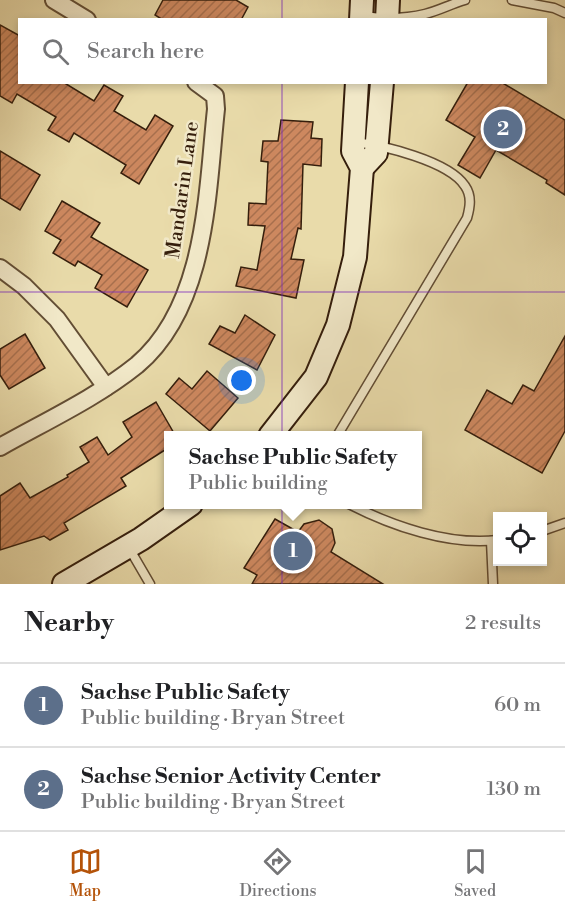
<!DOCTYPE html>
<html lang="en">
<head>
<meta charset="utf-8">
<style>
	body { margin:0; font-family:"Libre Bodoni",serif; background:#f2f2f2; color:#202124 }
	.controls { position:absolute; right:18px; bottom:18px; display:grid; overflow:hidden; border-radius:0px; box-shadow:0 3px 9px #0003 }
	.controls button { width:54px; height:54px; display:grid; place-items:center; padding:0; border:0; border-bottom:2px solid #e0e0e0; background:#fff; color:#202124; font:30px sans-serif }
	.you { position:absolute; left:242px; top:381px; width:21px; height:21px; margin:-15px; border:4px solid #fff; border-radius:50%; background:#1a73e8; box-shadow:0 0 0 9px #1a73e833 }
	.badge { display:grid; place-items:center; width:39px; height:39px; border-radius:50%; background:#b45309; color:#fff; font-size:20px; font-weight:700 }
	.pin { position:absolute; translate:-50% -50%; border:3px solid #fff; box-shadow:0 2px 6px #0006 }
	.popup { position:absolute; left:164px; top:431px; width:258px; height:78px; box-sizing:border-box; display:grid; place-content:center; border-radius:0px; background:#fff; filter:drop-shadow(0 2px 4px #0005); font-size:20px; white-space:nowrap; color:#757577 }
	.popup b { font-size:22px; color:#202124 }
	.popup::after { content:''; position:absolute; left:50%; top:100%; margin-left:-12px; border:12px solid transparent; border-top-color:#fff }
	.list { margin:0; padding:0; list-style:none }
	h2 { display:flex; justify-content:space-between; align-items:center; height:78px; margin:0; padding:0 24px; font-size:26px }
	h2 small { font-size:20px; font-weight:400; color:#757577 }
	.list li { display:grid; grid-template-columns:39px 1fr auto; gap:18px; align-items:center; box-sizing:border-box; height:84px; padding:0 24px; border-top:2px solid #e0e0e0 }
	.list b { display:block; font-size:22px; white-space:nowrap }
	.list p { margin:0; font-size:20px; white-space:nowrap; color:#757577 }
	.list em { font-size:20px; font-style:normal; color:#757577 }
	.icon { flex:none; width:33px; height:33px; fill:none; stroke:currentColor; stroke-width:2; stroke-linecap:round; stroke-linejoin:round }
	.map { position:relative; flex:none; width:565px; height:584px; overflow:hidden }
	.search { position:absolute; background:#fff; box-shadow:0 3px 9px #0003; left:18px; right:18px; top:18px; height:66px; display:flex; align-items:center; gap:15px; box-sizing:border-box; padding:0 21px; border-radius:0px; color:#757577; font-size:22px }
	.sheet { height:246px; background:#fff }
	nav { display:flex; justify-content:space-around; align-items:center; box-sizing:border-box; height:84px; border-top:2px solid #e0e0e0; background:#fff; font-size:16px; color:#757577 }
	nav a { display:grid; justify-items:center; gap:3px }
	nav .on { color:#b45309 }
	.map>svg:first-child { display:block }
	.building { fill:url(#building-hatch); stroke:#351e0c; stroke-width:1.5 }
	.lines { fill:none; stroke-linecap:round; stroke-linejoin:round }
	.lane-casing { stroke:#624d34; stroke-width:11 }
	.street-casing { stroke:#624d34; stroke-width:20 }
	.secondary-casing { stroke:#351e0c; stroke-width:26 }
	.lane { stroke:#f1e8c8; stroke-width:8 }
	.street { stroke:#f1e8c8; stroke-width:16 }
	.secondary { stroke:#f1e8c8; stroke-width:22 }
	.grid { fill:none; stroke:#7b2cbf; stroke-width:1.5; stroke-opacity:0.55 }
	.labels { text-anchor:middle; dominant-baseline:central; stroke-width:5; stroke-linejoin:round; paint-order:stroke }
	.street-label { font-size:20px; fill:#351e0c; stroke:#f1e8c8 }
</style>
</head>
<body>
<div class="map">
<svg width="565" height="584" viewBox="0 0 565 584">
	<defs>
		<pattern id="building-hatch" width="6" height="6" patternUnits="userSpaceOnUse" patternTransform="scale(1.5)"><rect width="6" height="6" fill="#cd885f"/><path d="M-1 1l2-2M0 6l6-6M5 7l2-2" fill="none" stroke="#a76f4d"/></pattern>
	</defs>
	<rect width="100%" height="100%" fill="#e9dbaa"/>
	<filter id="stains"><feTurbulence type="fractalNoise" baseFrequency=".00333" numOctaves="4"/><feColorMatrix values="0 0 0 0 .2 0 0 0 0 .09 0 0 0 0 .02 0 0 0 .5 -.17"/></filter>
	<radialGradient id="worn" r=".72"><stop offset=".6" stop-color="#630" stop-opacity="0"/><stop offset="1" stop-color="#630" stop-opacity=".3"/></radialGradient>
	<g class="building">
		<path d="M163,0H236L248,7L241,20H163L155,15Z"/>
		<path d="M0,25L20,36V82H63L94,101L104,85L123,96L114,111L146,130L155,115L173,126L139,184L121,173L126,165L74,133L69,142L48,130L56,117L17,94L12,103L0,96Z"/>
		<path d="M468,82H501L565,120V195L546,183L547,180L496,150L480,178L458,165L475,137L446,120Z"/>
		<path d="M281,120L313,122L311,138L322,139L321,166L303,164L301,229L298,228L291,259L304,260L296,298L236,286L241,267L257,270L265,226L248,225L249,203L266,204L268,162L261,161L263,141H278Z"/>
		<path d="M0,151L40,175L20,210L0,198Z"/>
		<path d="M62,201L100,223L91,237L148,270L127,307L95,288L102,275L78,261L75,266L53,253L61,240L45,231Z"/>
		<path d="M245,315L275,335L257,370L209,344L220,326L235,333Z"/>
		<path d="M25,334L45,368L9,389L0,375V349Z"/>
		<path d="M565,336V431L542,473L465,430L487,390L512,404L523,385L534,391Z"/>
		<path d="M207,371L238,398L210,431L166,394L179,378L192,389Z"/>
		<path d="M156,402L175,435H168V448L121,478L126,486L64,523L68,530L50,540L44,536L0,550V496L20,483L30,498L68,477L67,475L89,462L80,447L97,437L108,455L132,437L123,422Z"/>
		<path d="M275,519L298,532L304,524L319,520L332,529L335,543L331,552L383,584H252L257,575L244,568Z"/>
	</g>
	<g class="lines">
		<defs>
			<g id="lane">
				<path d="M512,0L554,8L565,13"/>
				<path d="M363,16C384,19 404,19 425,14C438,11 451,4 465,0"/>
				<path d="M337,436L467,218C470,207 472,196 465,186C449,161 382,145 354,142"/>
				<path d="M349,504C392,526 449,546 498,540"/>
				<path d="M542,531L565,523"/>
				<path d="M491,541L493,584"/>
				<path d="M129,548L150,584"/>
			</g>
			<g id="street">
				<path d="M54,0L87,20"/>
				<path d="M0,268L24,286L57,319L106,387"/>
				<path d="M0,447C46,421 96,398 137,365C207,306 207,192 216,109L215,96L196,82"/>
			</g>
			<g id="secondary">
				<path d="M361,20L362,0"/>
				<path d="M387,20L388,0"/>
				<path d="M362,168L376,153L382,82"/>
				<path d="M270,436L316,377L338,325L355,257L362,168L353,151L357,82"/>
				<path d="M64,584L141,539L191,504"/>
			</g>
		</defs>
		<use href="#lane" class="lane-casing"/>
		<use href="#street" class="street-casing"/>
		<use href="#secondary" class="secondary-casing"/>
		<use href="#lane" class="lane"/>
		<use href="#street" class="street"/>
		<use href="#secondary" class="secondary"/>
	</g>
	<path class="grid" d="M282,0V20M282,82V584M0,292H565"/>
	<g class="labels">
		<g class="street-label">
			<text transform="translate(183 190) rotate(-82)">Mandarin Lane</text>
		</g>
	</g>
	<rect width="100%" height="100%" filter="url(#stains)"/>
	<rect width="100%" height="100%" fill="url(#worn)"/>
</svg>
<div class="controls">
<button><svg class="icon" aria-label="locate" viewBox="0 0 24 24"><circle cx="12" cy="12" r="6"/><path d="M12 2v4M12 18v4M2 12h4M18 12h4"/></svg></button>
</div>
<div class="you"></div>
<div class="pin badge" style="left:293px;top:551px;background:#5c6f8a">1</div>
<div class="popup"><b>Sachse Public Safety</b>Public building</div>
<div class="pin badge" style="left:503px;top:129px;background:#5c6f8a">2</div>
<div class="search"><svg class="icon" aria-label="search" viewBox="0 0 24 24"><circle cx="10" cy="10" r="6"/><path d="M15 15l6 6"/></svg>Search here</div>
</div>
<section class="sheet">
<h2>Nearby<small>2 results</small></h2>
<ul class="list">
<li><span class="badge" style="background:#5c6f8a">1</span><div><b>Sachse Public Safety</b><p>Public building · Bryan Street</p></div><em>60 m</em></li>
<li><span class="badge" style="background:#5c6f8a">2</span><div><b>Sachse Senior Activity Center</b><p>Public building · Bryan Street</p></div><em>130 m</em></li>
</ul>
</section>
<nav>
<a class="on"><svg class="icon" aria-label="map" viewBox="0 0 24 24"><path d="M3 6l6-2 6 2 6-2v14l-6 2-6-2-6 2zM9 4v14M15 6v14"/></svg>Map</a>
<a><svg class="icon" aria-label="directions" viewBox="0 0 24 24"><path d="M12 3l9 9-9 9-9-9zM9 14v-3h6M13 9l2 2-2 2"/></svg>Directions</a>
<a><svg class="icon" aria-label="saved" viewBox="0 0 24 24"><path d="M7 4h10v16l-5-4-5 4z"/></svg>Saved</a>
</nav>
</body>
</html>
